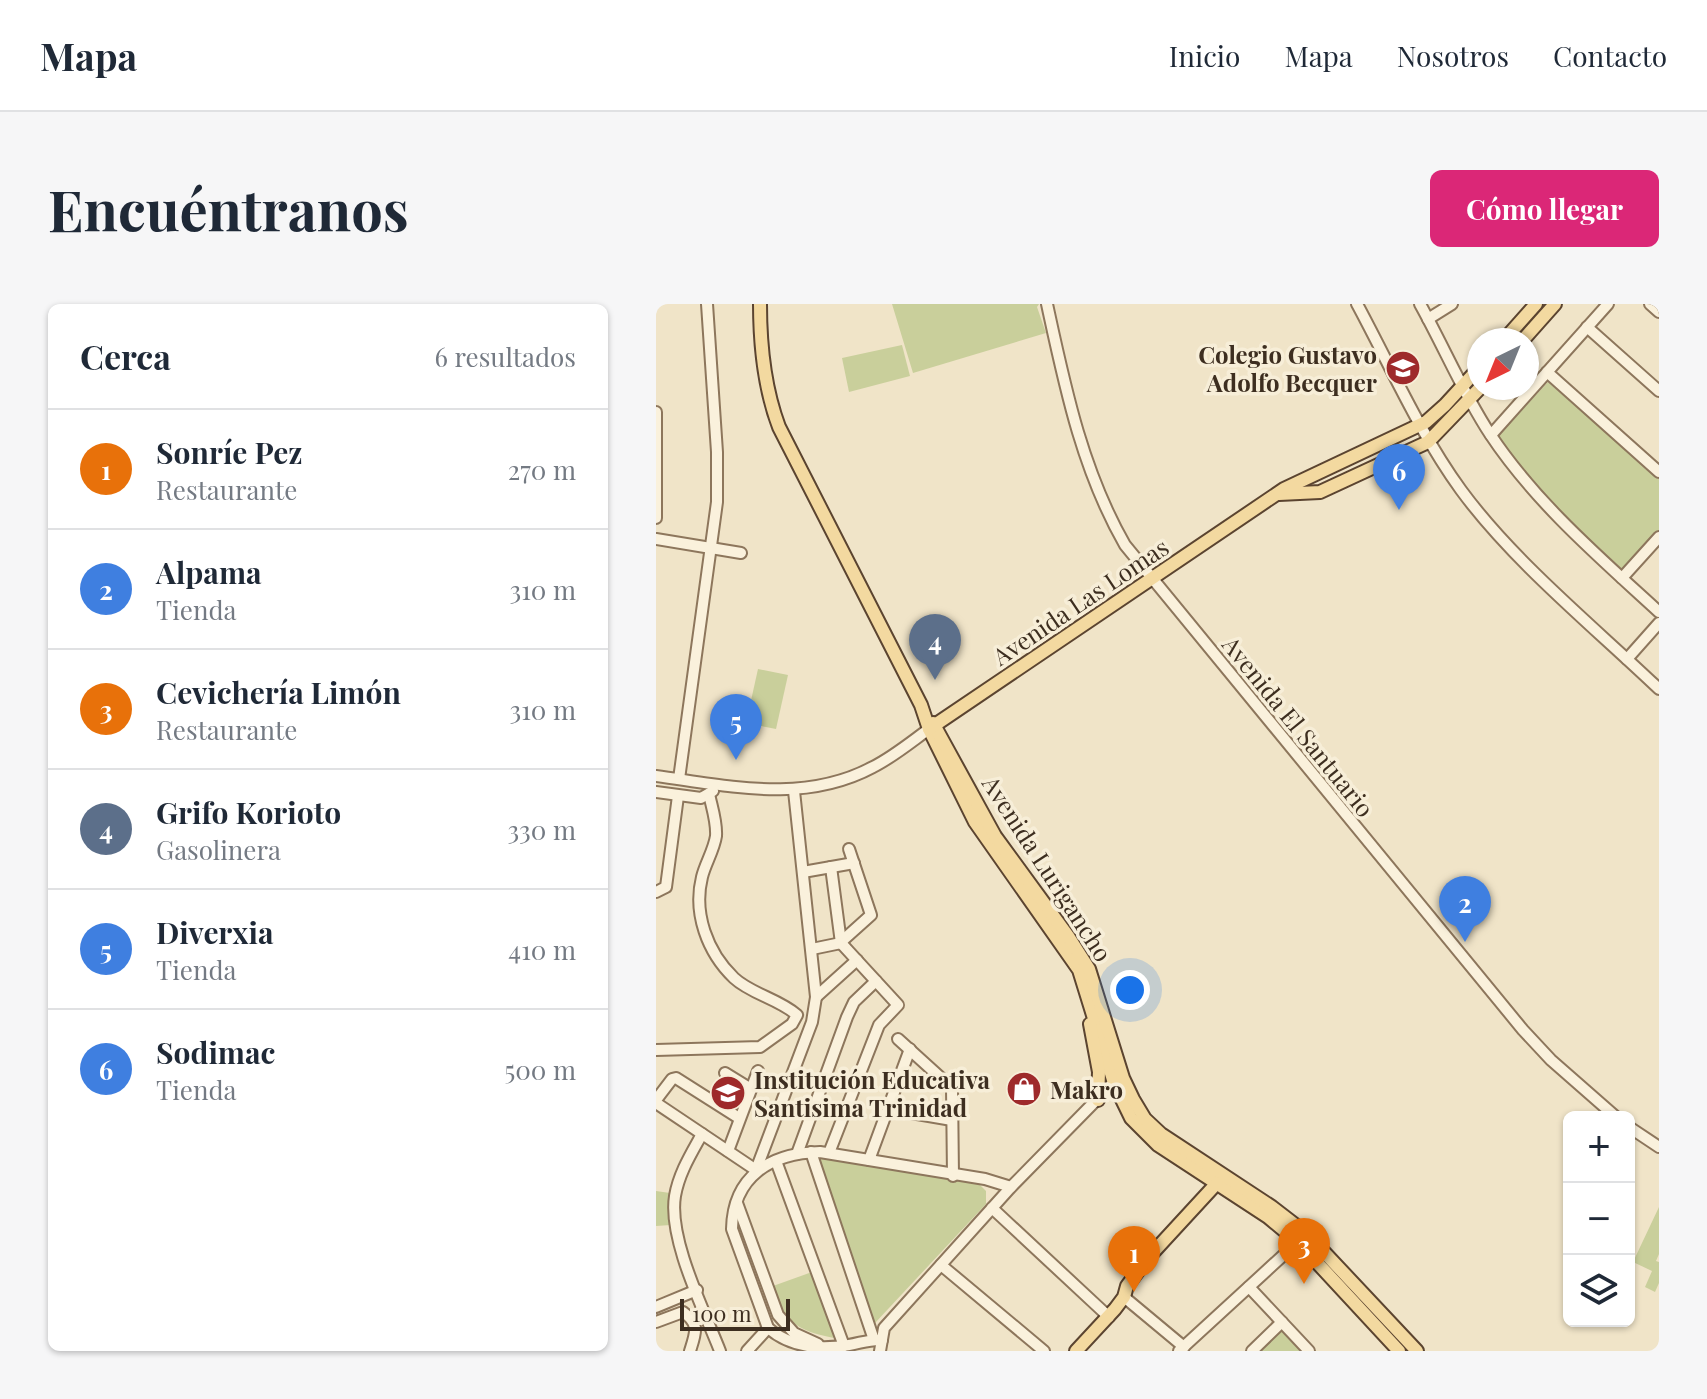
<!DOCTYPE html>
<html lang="es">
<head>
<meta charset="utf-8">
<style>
	body { margin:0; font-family:"Playfair Display",serif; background:#f6f6f7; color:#1f2937 }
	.controls { position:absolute; right:24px; bottom:24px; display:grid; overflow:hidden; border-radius:12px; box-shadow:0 2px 6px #0004 }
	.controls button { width:72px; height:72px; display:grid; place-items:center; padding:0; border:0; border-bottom:2px solid #e0e1e3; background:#fff; color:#1f2937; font:40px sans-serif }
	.compass { position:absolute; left:811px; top:24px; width:72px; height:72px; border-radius:50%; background:#fff; box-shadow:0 2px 6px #0004; rotate:223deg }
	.scale { position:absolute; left:24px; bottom:20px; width:110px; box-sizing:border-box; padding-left:8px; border:4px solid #3d2e20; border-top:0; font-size:22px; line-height:28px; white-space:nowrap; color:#3d2e20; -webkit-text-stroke:6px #f7eed8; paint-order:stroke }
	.you { position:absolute; left:474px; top:686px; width:28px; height:28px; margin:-20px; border:6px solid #fff; border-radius:50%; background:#1a73e8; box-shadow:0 0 0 12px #1a73e833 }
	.badge { display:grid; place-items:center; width:52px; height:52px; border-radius:50%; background:#db2777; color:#fff; font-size:26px; font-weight:700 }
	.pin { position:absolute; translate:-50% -66px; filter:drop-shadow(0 2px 4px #0008) }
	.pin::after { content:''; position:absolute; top:42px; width:28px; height:24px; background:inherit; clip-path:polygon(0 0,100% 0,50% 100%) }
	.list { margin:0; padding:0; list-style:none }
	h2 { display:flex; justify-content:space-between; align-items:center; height:104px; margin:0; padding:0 32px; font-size:34px }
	h2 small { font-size:26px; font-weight:400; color:#747a83 }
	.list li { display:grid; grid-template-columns:52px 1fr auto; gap:24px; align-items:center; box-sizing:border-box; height:120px; padding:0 32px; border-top:2px solid #e0e1e3 }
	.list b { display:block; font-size:30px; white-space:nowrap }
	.list p { margin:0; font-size:26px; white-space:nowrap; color:#747a83 }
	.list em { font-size:26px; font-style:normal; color:#747a83 }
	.icon { flex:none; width:44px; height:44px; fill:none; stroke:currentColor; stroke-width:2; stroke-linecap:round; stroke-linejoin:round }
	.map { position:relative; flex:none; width:1003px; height:1047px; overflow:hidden; border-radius:12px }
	header { display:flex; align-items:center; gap:48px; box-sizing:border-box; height:112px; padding:0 40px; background:#fff; border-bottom:2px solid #e0e1e3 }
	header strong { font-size:38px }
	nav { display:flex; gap:44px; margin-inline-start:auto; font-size:28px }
	.intro { display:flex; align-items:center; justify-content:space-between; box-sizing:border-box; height:192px; padding:0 48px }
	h1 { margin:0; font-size:56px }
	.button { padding:20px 36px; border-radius:12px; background:#db2777; color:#fff; font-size:28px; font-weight:700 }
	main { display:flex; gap:48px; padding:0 48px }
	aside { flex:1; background:#fff; border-radius:12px; box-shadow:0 2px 6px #0004 }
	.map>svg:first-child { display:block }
	.green { fill:#c9cf9b }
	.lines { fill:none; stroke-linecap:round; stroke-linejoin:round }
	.minor-casing { stroke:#8d765c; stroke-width:14 }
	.major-casing { stroke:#5b4430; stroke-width:16 }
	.minor { stroke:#faf1dc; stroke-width:10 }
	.major { stroke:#f3d9a0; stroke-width:12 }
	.labels { text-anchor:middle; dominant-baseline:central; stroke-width:7; stroke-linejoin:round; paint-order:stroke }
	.poi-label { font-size:24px; font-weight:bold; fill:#3d2e20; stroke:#f7eed8; text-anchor:start }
	.street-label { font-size:24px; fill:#3d2e20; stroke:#f7eed8 }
</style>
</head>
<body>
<header>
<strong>Mapa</strong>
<nav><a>Inicio</a><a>Mapa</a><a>Nosotros</a><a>Contacto</a></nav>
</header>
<div class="intro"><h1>Encuéntranos</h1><a class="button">Cómo llegar</a></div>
<main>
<aside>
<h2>Cerca<small>6 resultados</small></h2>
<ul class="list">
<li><span class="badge" style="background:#e8710a">1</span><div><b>Sonríe Pez</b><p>Restaurante</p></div><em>270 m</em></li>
<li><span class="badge" style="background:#3f7fe0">2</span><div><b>Alpama</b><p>Tienda</p></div><em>310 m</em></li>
<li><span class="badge" style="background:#e8710a">3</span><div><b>Cevichería Limón</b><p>Restaurante</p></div><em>310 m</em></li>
<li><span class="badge" style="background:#5c6f8a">4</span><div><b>Grifo Korioto</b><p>Gasolinera</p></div><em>330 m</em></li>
<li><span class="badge" style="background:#3f7fe0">5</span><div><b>Diverxia</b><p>Tienda</p></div><em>410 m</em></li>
<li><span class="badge" style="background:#3f7fe0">6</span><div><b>Sodimac</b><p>Tienda</p></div><em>500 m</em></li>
</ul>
</aside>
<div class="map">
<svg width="1003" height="1047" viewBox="0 0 1003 1047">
	<rect width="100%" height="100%" fill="#f0e4c8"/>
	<g class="green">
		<path d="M236,0H383L381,3L390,29L257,69Z"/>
		<path d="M246,41L254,72L193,88L186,54Z"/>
		<path d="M892,78L1003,175V227L966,268L898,203L840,134Z"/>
		<path d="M102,365L132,371L120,425L90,419Z"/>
		<path d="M159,853L320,877L330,887V900L219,1019Z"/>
		<path d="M0,887L14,889L15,921L0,922Z"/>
		<path d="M1003,903V950L1000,957L1003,958V979L999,988L989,983L996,967L977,958Z"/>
		<path d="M156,968L178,1034C139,1026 130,1019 117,982Z"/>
		<path d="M623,1025L645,1047H600Z"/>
	</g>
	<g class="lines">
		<defs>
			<g id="minor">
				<path d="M391,0C409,83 426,166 469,241L867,726L895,756L960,813"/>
				<path d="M701,0C735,63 763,128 805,186C857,257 938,323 1003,385"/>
				<path d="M764,0C788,43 807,89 834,130C879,198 943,253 1003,308"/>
				<path d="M994,0L1003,8"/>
				<path d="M772,15L796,0"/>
				<path d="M931,23L1003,87"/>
				<path d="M891,68L1003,168"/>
				<path d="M0,108V214"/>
				<path d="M835,131L952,0"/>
				<path d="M0,235L85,249"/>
				<path d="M966,274L1003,233"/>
				<path d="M971,355L1003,319"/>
				<path d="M0,472C74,482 148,500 217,463C237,453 255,438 273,425"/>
				<path d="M23,475L61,198V148L51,0"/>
				<path d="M0,488L45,494L57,487"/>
				<path d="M175,563L185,639"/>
				<path d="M147,568L198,559"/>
				<path d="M0,588L10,583L22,492"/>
				<path d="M186,637L215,611L193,545"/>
				<path d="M156,645L185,639"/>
				<path d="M160,693L201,656"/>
				<path d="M242,735L296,784L297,872"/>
				<path d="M0,746L104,743L136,720L141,711C123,695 95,690 78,674C51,648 37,609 46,573C49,560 58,546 60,532C61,518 56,504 53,490"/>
				<path d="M69,769L95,785"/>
				<path d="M0,796L16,775L20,774L83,814"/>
				<path d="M0,799L100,866"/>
				<path d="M232,805L296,816"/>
				<path d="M973,823L1003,843"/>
				<path d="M46,830C35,850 23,869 19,892C12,935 48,1006 64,1047"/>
				<path d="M72,847L102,767"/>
				<path d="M155,848L218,1036"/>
				<path d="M173,849L223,721L242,701L185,639"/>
				<path d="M141,850L191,713L198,698L220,677"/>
				<path d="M213,856L254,745"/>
				<path d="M120,857L188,1042"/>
				<path d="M100,866L156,718L160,693L138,487"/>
				<path d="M81,899L122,1011L138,1029L162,1040"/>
				<path d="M336,904L453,1013"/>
				<path d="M285,961L388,1047"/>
				<path d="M593,983L653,1047"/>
				<path d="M468,993L528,1043"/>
				<path d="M0,1003L41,986"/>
				<path d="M0,1018L27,1008C44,1020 40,1028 34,1047"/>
				<path d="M226,1036C214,1035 205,1039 193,1041C164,1046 135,1044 112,1024L76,925C77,872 115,849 164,848L329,875L355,883"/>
				<path d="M91,1047L112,1024"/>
				<path d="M224,1047L228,1024L355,883L462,774"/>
				<path d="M523,1047L645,935"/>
				<path d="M596,1047L626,1018"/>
			</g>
			<g id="major">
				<path d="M104,0C104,40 109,86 123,123L265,401L273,425L319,518L423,666L458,779L475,814L502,841L612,913L642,938L743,1047"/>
				<path d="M848,36L880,0"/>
				<path d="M867,36L899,0"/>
				<path d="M623,190L664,188L772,138L824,84"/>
				<path d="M277,419L339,532L412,632L433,665L467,774L477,795L489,815L505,830L616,903L651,930L761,1047"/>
				<path d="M273,425L628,185L770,118L789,101L823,64"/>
				<path d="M434,720L443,768L442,796"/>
				<path d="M420,1047L459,1005L468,993L471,982L491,955L561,879"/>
			</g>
		</defs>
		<use href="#minor" class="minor-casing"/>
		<use href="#major" class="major-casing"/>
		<use href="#minor" class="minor"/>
		<use href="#major" class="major"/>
	</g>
	<defs>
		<symbol id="school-disc" viewBox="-11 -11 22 22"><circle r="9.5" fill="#9e2a2b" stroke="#f7eed8"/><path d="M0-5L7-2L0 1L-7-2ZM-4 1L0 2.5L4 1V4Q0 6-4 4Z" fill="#fff"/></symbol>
		<symbol id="shop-disc" viewBox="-11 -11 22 22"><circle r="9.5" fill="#9e2a2b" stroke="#f7eed8"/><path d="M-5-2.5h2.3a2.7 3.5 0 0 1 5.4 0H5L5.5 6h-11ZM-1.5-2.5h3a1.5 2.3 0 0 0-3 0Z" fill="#fff"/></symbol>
	</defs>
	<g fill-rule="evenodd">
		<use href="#school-disc" x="727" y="44" width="40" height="40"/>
		<use href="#shop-disc" x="348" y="765" width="40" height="40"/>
		<use href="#school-disc" x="52" y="769" width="40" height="40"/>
	</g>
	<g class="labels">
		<g class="poi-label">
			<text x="721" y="50" text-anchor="end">Colegio Gustavo<tspan x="721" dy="28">Adolfo Becquer</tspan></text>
			<text x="98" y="775">Institución Educativa<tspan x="98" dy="28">Santisima Trinidad</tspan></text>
			<text x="394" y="785">Makro</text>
		</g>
		<g class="street-label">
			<text transform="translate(424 297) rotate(-34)">Avenida Las Lomas</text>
			<text transform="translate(643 422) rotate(51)">Avenida El Santuario</text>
			<text transform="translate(392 564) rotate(57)">Avenida Lurigancho</text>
		</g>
	</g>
</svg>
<div class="controls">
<button>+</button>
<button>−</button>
<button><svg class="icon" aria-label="layers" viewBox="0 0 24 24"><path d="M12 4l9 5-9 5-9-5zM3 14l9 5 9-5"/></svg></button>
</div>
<svg class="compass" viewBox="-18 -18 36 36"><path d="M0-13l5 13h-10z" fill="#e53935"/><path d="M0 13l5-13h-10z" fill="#747a83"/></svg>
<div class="scale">100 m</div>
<div class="you"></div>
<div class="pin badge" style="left:478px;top:988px;background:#e8710a">1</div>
<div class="pin badge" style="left:809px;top:638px;background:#3f7fe0">2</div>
<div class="pin badge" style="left:648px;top:980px;background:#e8710a">3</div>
<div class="pin badge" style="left:279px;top:376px;background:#5c6f8a">4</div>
<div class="pin badge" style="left:80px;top:456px;background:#3f7fe0">5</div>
<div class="pin badge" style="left:743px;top:206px;background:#3f7fe0">6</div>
</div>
</main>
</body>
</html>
